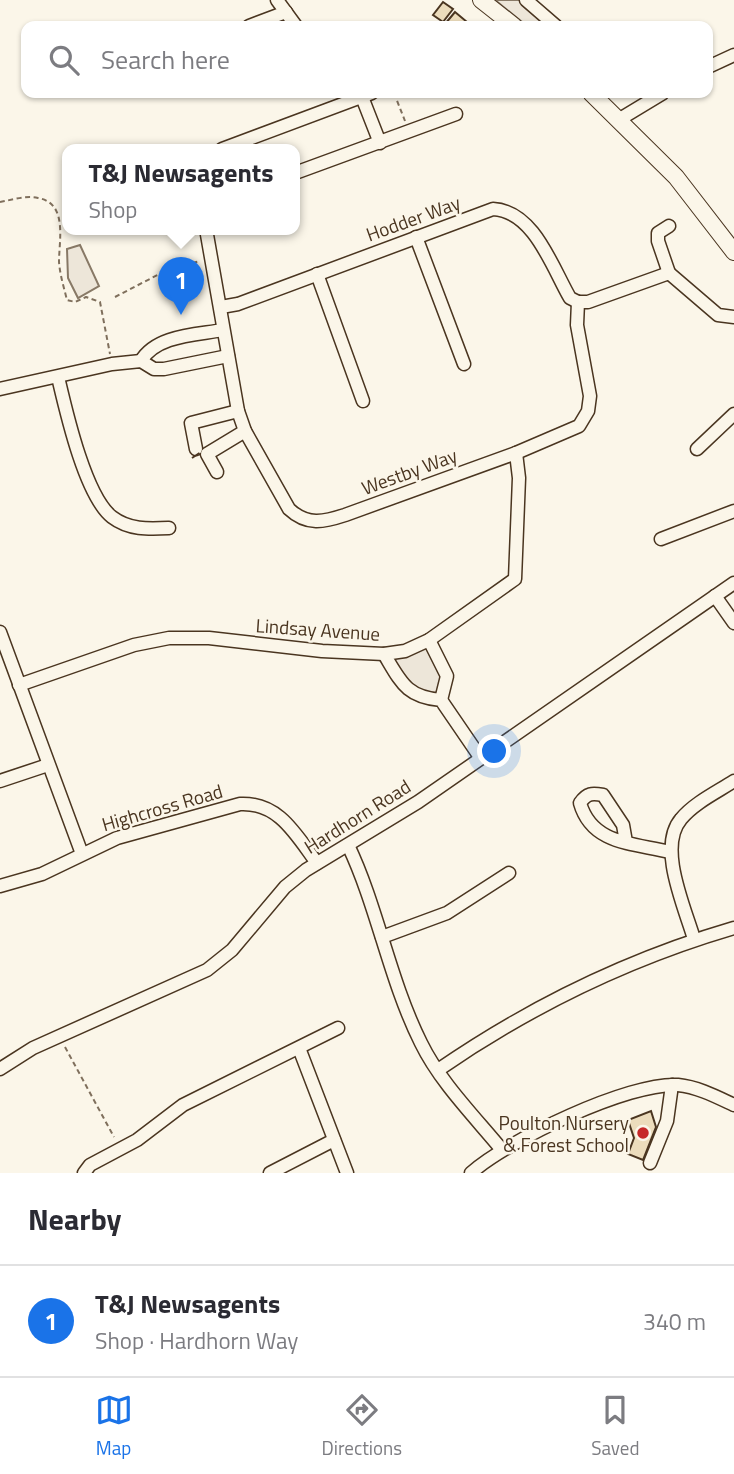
<!DOCTYPE html>
<html lang="en">
<head>
<meta charset="utf-8">
<style>
	body { margin:0; font-family:"Titillium Web",sans-serif; background:#f7f7f7; color:#2b2b33 }
	.you { position:absolute; left:495px; top:752px; width:24px; height:24px; margin:-18px; border:5px solid #fff; border-radius:50%; background:#1a73e8; box-shadow:0 0 0 10px #1a73e833 }
	.badge { display:grid; place-items:center; width:46px; height:46px; border-radius:50%; background:#1a73e8; color:#fff; font-size:23px; font-weight:700 }
	.pin { position:absolute; translate:-50% -58px; filter:drop-shadow(0 2px 4px #0008) }
	.pin::after { content:''; position:absolute; top:37px; width:24px; height:21px; background:inherit; clip-path:polygon(0 0,100% 0,50% 100%) }
	.popup { position:absolute; left:62px; top:144px; width:238px; height:91px; box-sizing:border-box; display:grid; place-content:center; border-radius:14px; background:#fff; filter:drop-shadow(0 2px 5px #0005); font-size:23px; white-space:nowrap; color:#7c7c81 }
	.popup b { font-size:26px; color:#2b2b33 }
	.popup::after { content:''; position:absolute; left:50%; top:100%; margin-left:-14px; border:14px solid transparent; border-top-color:#fff }
	.list { margin:0; padding:0; list-style:none }
	h2 { display:flex; justify-content:space-between; align-items:center; height:91px; margin:0; padding:0 28px; font-size:30px }
	h2 small { font-size:23px; font-weight:400; color:#7c7c81 }
	.list li { display:grid; grid-template-columns:46px 1fr auto; gap:21px; align-items:center; box-sizing:border-box; height:112px; padding:0 28px; border-top:2px solid #e1e1e2 }
	.list b { display:block; font-size:26px; white-space:nowrap }
	.list p { margin:0; font-size:23px; white-space:nowrap; color:#7c7c81 }
	.list em { font-size:23px; font-style:normal; color:#7c7c81 }
	.icon { flex:none; width:38px; height:38px; fill:none; stroke:currentColor; stroke-width:2; stroke-linecap:round; stroke-linejoin:round }
	.map { position:relative; flex:none; width:734px; height:1173px; overflow:hidden }
	.search { position:absolute; background:#fff; box-shadow:0 2px 5px #0004; left:21px; right:21px; top:21px; height:77px; display:flex; align-items:center; gap:18px; box-sizing:border-box; padding:0 24px; border-radius:14px; color:#7c7c81; font-size:26px }
	.sheet { height:203px; background:#fff }
	nav { display:flex; justify-content:space-around; align-items:center; box-sizing:border-box; height:98px; border-top:2px solid #e1e1e2; background:#fff; font-size:19px; color:#7c7c81 }
	nav a { display:grid; justify-items:center; gap:4px }
	nav .on { color:#1a73e8 }
	.map>svg:first-child { display:block }
	.green { fill:#ede6d9; stroke:#887966; stroke-width:2 }
	.building { fill:#ecdcbc; stroke:#4a3520; stroke-width:2 }
	.lines { fill:none; stroke-linecap:round; stroke-linejoin:round }
	.minor-casing { stroke:#4a3520; stroke-width:15 }
	.major-casing { stroke:#4a3520; stroke-width:18 }
	.path { stroke:#7f6f5c; stroke-width:2; stroke-dasharray:5 3.5; stroke-linecap:butt }
	.minor { stroke:#fbf6e9; stroke-width:12 }
	.major { stroke:#fbf6e9; stroke-width:16 }
	.fence { stroke:#4a3520; stroke-width:2; stroke-dasharray:9 3.5; stroke-linecap:butt }
	.poi-dot { fill:#c62828; stroke:#fbf6e9; stroke-width:2.5 }
	.labels { text-anchor:middle; dominant-baseline:central; stroke-width:5; stroke-linejoin:round; paint-order:stroke }
	.street-label { font-size:19px; fill:#4a3520; stroke:#fbf6e9 }
	.poi-label { font-size:19px; fill:#4a3520; stroke:#fbf6e9; text-anchor:end }
</style>
</head>
<body>
<div class="map">
<svg width="734" height="1173" viewBox="0 0 734 1173">
	<rect width="100%" height="100%" fill="#fbf6e9"/>
	<g class="green">
		<path d="M495,0H521L550,26H527Z"/>
		<path d="M80,245L99,286L78,298L68,278L67,249Z"/>
		<path d="M429,640L445,669V690L424,699L384,654Z"/>
	</g>
	<g class="building">
		<path d="M443,2L453,9L443,22L433,15Z"/>
		<path d="M455,12L467,22L463,26L445,24Z"/>
		<path d="M651,1111L656,1127L643,1160L628,1154L634,1138L628,1120Z"/>
	</g>
	<g class="lines">
		<defs>
			<g id="minor">
				<path d="M277,0L296,26"/>
				<path d="M526,0L556,26"/>
				<path d="M249,26L286,12"/>
				<path d="M708,67L734,55"/>
				<path d="M362,97L380,143"/>
				<path d="M620,119L663,93"/>
				<path d="M222,149L372,93"/>
				<path d="M295,173L456,114"/>
				<path d="M206,229L238,411L245,431L289,509C307,526 324,522 345,515L516,453L579,426L588,411L590,396L577,325L578,302"/>
				<path d="M416,237L464,364"/>
				<path d="M669,273L658,241V233L669,226"/>
				<path d="M317,274L363,401"/>
				<path d="M578,302H588L669,273L718,315L734,317"/>
				<path d="M221,307L238,304L493,209C534,211 552,267 570,298L578,302"/>
				<path d="M141,361C156,335 196,335 223,330"/>
				<path d="M58,377C66,411 85,496 112,517C129,530 148,529 169,528"/>
				<path d="M0,389L112,364L141,361L154,369H164L228,356"/>
				<path d="M196,449L191,423L238,411"/>
				<path d="M697,449L734,414"/>
				<path d="M217,472L207,454L245,431"/>
				<path d="M661,539L734,511"/>
				<path d="M715,596L734,623"/>
				<path d="M0,632L82,854"/>
				<path d="M429,640L447,676L441,700"/>
				<path d="M384,654C401,682 406,697 441,700L480,757"/>
				<path d="M19,685L134,645L169,638H209L322,651L384,654L405,651L429,640L515,579L519,478L516,453"/>
				<path d="M0,781L48,765"/>
				<path d="M626,842L623,825L603,795C592,793 587,793 580,803C592,845 634,843 670,852"/>
				<path d="M348,845C378,908 389,979 421,1043C440,1082 474,1116 502,1150"/>
				<path d="M0,886L42,874L117,838L240,804C279,802 296,835 317,863"/>
				<path d="M382,937L447,913L509,873"/>
				<path d="M694,939C685,908 657,847 681,819C694,803 717,792 734,781"/>
				<path d="M299,1048L347,1173"/>
				<path d="M0,1069L33,1048L207,970L232,950L285,887L306,870L418,802L734,583"/>
				<path d="M438,1070C528,1008 628,959 734,928"/>
				<path d="M650,1163L667,1121L672,1085"/>
				<path d="M84,1173L90,1165L137,1140L183,1105L338,1028"/>
				<path d="M270,1173L334,1140"/>
				<path d="M471,1173C508,1140 629,1082 678,1085C698,1087 717,1097 734,1105"/>
			</g>
			<g id="major">
				<path d="M481,0L514,26"/>
				<path d="M591,93L676,177L734,252"/>
			</g>
		</defs>
		<use href="#minor" class="minor-casing"/>
		<use href="#major" class="major-casing"/>
		<g class="path">
			<path d="M394,93L405,121"/>
			<path d="M0,202C12,200 26,195 38,198C68,203 59,240 59,262C60,275 64,288 67,300L75,302L86,297L100,302L110,354"/>
			<path d="M115,297L169,269L200,261"/>
			<path d="M65,1047L114,1137"/>
		</g>
		<use href="#minor" class="minor"/>
		<use href="#major" class="major"/>
		<path class="fence" d="M192,458L201,452"/>
	</g>
	<circle class="poi-dot" cx="643" cy="1133" r="7"/>
	<g class="labels">
		<g class="street-label">
			<text transform="translate(413 218) rotate(-20)">Hodder Way</text>
			<text transform="translate(409 471) rotate(-20)">Westby Way</text>
			<text transform="translate(318 629) rotate(4)">Lindsay Avenue</text>
			<text transform="translate(162 807) rotate(-16)">Highcross Road</text>
			<text transform="translate(357 816) rotate(-32)">Hardhorn Road</text>
		</g>
		<g class="poi-label">
			<text x="629" y="1122">Poulton Nursery<tspan x="629" dy="22">&amp; Forest School</tspan></text>
		</g>
	</g>
</svg>
<div class="you"></div>
<div class="pin badge" style="left:181px;top:315px">1</div>
<div class="popup"><b>T&amp;J Newsagents</b>Shop</div>
<div class="search"><svg class="icon" aria-label="search" viewBox="0 0 24 24"><circle cx="10" cy="10" r="6"/><path d="M15 15l6 6"/></svg>Search here</div>
</div>
<section class="sheet">
<h2>Nearby<small></small></h2>
<ul class="list">
<li><span class="badge">1</span><div><b>T&amp;J Newsagents</b><p>Shop · Hardhorn Way</p></div><em>340 m</em></li>
</ul>
</section>
<nav>
<a class="on"><svg class="icon" aria-label="map" viewBox="0 0 24 24"><path d="M3 6l6-2 6 2 6-2v14l-6 2-6-2-6 2zM9 4v14M15 6v14"/></svg>Map</a>
<a><svg class="icon" aria-label="directions" viewBox="0 0 24 24"><path d="M12 3l9 9-9 9-9-9zM9 14v-3h6M13 9l2 2-2 2"/></svg>Directions</a>
<a><svg class="icon" aria-label="saved" viewBox="0 0 24 24"><path d="M7 4h10v16l-5-4-5 4z"/></svg>Saved</a>
</nav>
</body>
</html>
